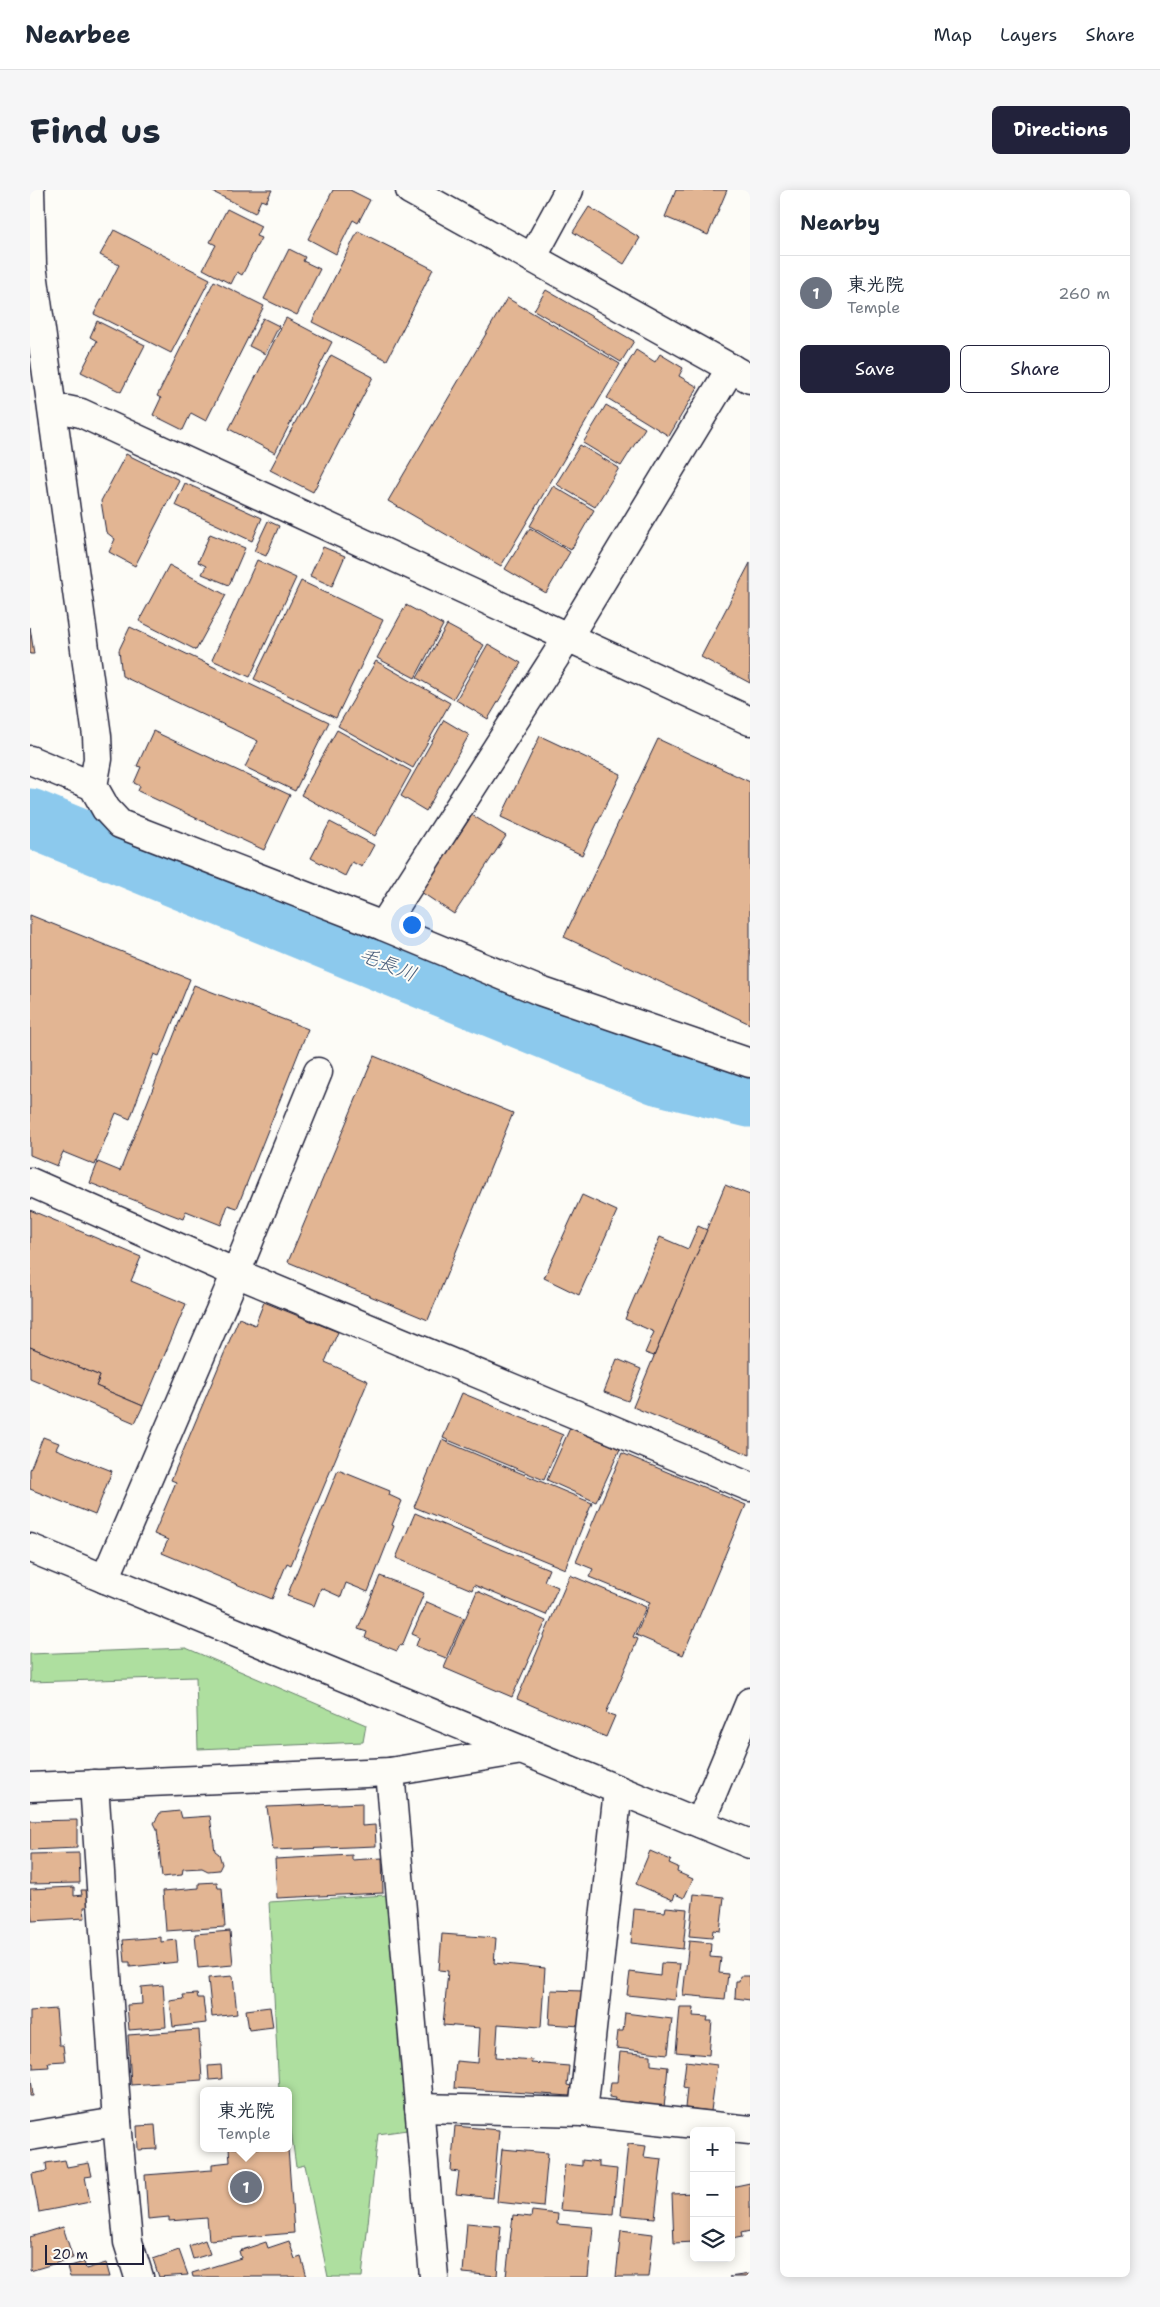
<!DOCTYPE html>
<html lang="en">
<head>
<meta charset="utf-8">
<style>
	body { margin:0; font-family:"Shantell Sans","Klee One",sans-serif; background:#f6f6f7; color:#1f2937 }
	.controls { position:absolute; right:15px; bottom:15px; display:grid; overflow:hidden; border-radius:8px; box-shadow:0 2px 12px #0003 }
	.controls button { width:45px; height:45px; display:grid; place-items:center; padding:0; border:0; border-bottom:1px solid #e0e1e3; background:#fff; color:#1f2937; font:25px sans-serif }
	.scale { position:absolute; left:15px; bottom:12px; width:99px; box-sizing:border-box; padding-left:5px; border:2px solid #22223b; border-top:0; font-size:14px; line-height:18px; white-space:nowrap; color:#22223b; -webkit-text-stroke:4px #fdfcf7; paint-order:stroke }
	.you { position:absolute; left:381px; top:734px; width:18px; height:18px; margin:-12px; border:4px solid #fff; border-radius:50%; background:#1a73e8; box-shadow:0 0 0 8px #1a73e833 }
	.badge { display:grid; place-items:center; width:32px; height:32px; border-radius:50%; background:#22223b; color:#fff; font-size:16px; font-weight:700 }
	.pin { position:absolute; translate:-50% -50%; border:2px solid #fff; box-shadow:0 1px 5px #0006 }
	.popup { position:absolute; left:170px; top:1897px; width:92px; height:65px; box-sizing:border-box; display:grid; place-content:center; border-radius:8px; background:#fff; filter:drop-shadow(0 1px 4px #0005); font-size:16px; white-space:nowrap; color:#747a83 }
	.popup b { font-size:19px; color:#1f2937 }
	.popup::after { content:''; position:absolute; left:50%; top:100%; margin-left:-10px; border:10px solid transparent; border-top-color:#fff }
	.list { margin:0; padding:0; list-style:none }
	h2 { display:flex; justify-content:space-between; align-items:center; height:65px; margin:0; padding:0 20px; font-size:21px }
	h2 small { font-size:16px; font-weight:400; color:#747a83 }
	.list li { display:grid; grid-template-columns:32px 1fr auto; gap:15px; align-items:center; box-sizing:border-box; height:75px; padding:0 20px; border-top:1px solid #e0e1e3 }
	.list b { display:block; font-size:19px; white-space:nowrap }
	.list p { margin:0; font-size:16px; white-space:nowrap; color:#747a83 }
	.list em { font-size:16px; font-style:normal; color:#747a83 }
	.actions { display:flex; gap:10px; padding:15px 20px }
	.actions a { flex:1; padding:11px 0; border:1px solid #22223b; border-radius:8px; text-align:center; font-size:18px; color:#22223b }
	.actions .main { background:#22223b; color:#fff }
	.icon { flex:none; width:28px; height:28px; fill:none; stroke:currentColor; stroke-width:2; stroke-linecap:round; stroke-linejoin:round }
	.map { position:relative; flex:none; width:720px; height:2087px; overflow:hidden; border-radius:8px }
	header { display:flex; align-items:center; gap:30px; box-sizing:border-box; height:70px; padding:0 25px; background:#fff; border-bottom:1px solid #e0e1e3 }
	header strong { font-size:24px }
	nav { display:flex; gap:28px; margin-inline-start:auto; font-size:18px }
	.intro { display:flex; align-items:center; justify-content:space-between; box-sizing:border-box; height:120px; padding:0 30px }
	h1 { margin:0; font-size:35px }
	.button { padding:12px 22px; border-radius:8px; background:#22223b; color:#fff; font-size:18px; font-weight:700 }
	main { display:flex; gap:30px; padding:0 30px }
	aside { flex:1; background:#fff; border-radius:8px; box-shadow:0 2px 12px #0003 }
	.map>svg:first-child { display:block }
	.green { fill:#aedf9f; stroke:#68806d }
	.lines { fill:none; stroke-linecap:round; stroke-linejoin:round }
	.river { stroke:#8cc9ed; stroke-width:59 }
	.building { fill:#e2b593; stroke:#22223b }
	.minor-casing { stroke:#22223b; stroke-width:31 }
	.minor { stroke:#fdfcf7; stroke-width:28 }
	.labels { text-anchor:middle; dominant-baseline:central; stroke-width:4; stroke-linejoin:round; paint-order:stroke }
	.water-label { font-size:20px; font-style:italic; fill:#475c79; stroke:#fdfcf7 }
</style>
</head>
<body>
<header>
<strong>Nearbee</strong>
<nav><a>Map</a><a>Layers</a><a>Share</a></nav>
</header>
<div class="intro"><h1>Find us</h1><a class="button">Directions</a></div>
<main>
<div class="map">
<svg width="720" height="2087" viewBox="0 0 720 2087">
	<rect width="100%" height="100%" fill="#fdfcf7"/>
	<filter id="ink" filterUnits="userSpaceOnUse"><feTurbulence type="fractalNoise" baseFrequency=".02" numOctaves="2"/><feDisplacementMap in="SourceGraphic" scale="10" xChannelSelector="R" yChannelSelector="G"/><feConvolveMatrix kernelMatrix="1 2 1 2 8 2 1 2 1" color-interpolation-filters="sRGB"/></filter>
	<g filter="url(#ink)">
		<g class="green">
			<path d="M156,1458L336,1535L333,1552L168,1559L166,1487L0,1492V1464Z"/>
			<path d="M357,1705L377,1940L348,1944L332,2087H298L275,1975L266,1977L259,1925L258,1901L249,1900L239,1712Z"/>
		</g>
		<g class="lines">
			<path class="river" d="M0,628L627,885L720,908"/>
		</g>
		<g class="building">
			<path d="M184,0H242L236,12L231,10L225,23L183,2Z"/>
			<path d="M303,0H320L340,10L328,33L323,30L306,64L278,49Z"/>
			<path d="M646,0H697L678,45L635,27Z"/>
			<path d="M559,17L610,48L594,74L543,42Z"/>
			<path d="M197,19L231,36L226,46L231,48L212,85L207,82L201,94L173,79L186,55L180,52Z"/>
			<path d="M84,40L180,89L141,163L64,124L89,75L70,65Z"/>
			<path d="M328,41L403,79L357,170L282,132Z"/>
			<path d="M259,59L275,67L273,71L290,79L267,125L234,109Z"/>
			<path d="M184,91L234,116L176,231L161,223L153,240L123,225L131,208L127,206Z"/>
			<path d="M516,100L604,151L591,172L504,120Z"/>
			<path d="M477,108L590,174L471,376L358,311Z"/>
			<path d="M233,128L249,136L235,164L219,156Z"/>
			<path d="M256,128L302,152L245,263L199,239Z"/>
			<path d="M67,131L115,155L91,202L51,182L67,151L60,147Z"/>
			<path d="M606,160L625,172L630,164L653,178L649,186L668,197L639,246L577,208Z"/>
			<path d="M301,165L343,187L283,302L240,280Z"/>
			<path d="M576,215L615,238L591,276L553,253Z"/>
			<path d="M550,255L589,278L565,317L526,294Z"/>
			<path d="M96,264L149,290L105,376L79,362L85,349L76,342L71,311Z"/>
			<path d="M155,293L232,328L222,351L145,315Z"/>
			<path d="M523,296L564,320L541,360L500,336Z"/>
			<path d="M238,331L249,336L236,366L224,361Z"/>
			<path d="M500,338L540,362L516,403L475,379Z"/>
			<path d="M180,344L215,358L199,395L172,384L176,376L168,372Z"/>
			<path d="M293,357L315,366L302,396L280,386Z"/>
			<path d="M227,370L266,388L220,487L182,470Z"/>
			<path d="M720,373V493L671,467Z"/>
			<path d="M139,375L196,405L166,460L109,431Z"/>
			<path d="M271,391L353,430L306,528L224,489Z"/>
			<path d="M376,415L413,435L385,488L347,468Z"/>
			<path d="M417,435L454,455L423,509L387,488Z"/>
			<path d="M0,437L4,464H0Z"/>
			<path d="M100,437L299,532L265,601L215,577L228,551L92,486L89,460Z"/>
			<path d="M458,454L491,473L458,529L426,510Z"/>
			<path d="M346,471L420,513L383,578L308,536Z"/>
			<path d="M414,530L439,545L396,621L371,606Z"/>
			<path d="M307,540L381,581L345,646L271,605Z"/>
			<path d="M123,541L260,605L234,660L108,601L110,596L104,593L111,577L107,576Z"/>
			<path d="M510,546L591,584L552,665L471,627Z"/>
			<path d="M628,549L720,592V834L534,747Z"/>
			<path d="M442,625L476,646L424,724L391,702Z"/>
			<path d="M300,632L344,655L332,677L322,672L315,686L281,668Z"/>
			<path d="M0,725L160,789L129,866L124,864L100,929L86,923L65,975L33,962L27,976L0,965Z"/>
			<path d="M164,795L278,839L207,1018L198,1015L191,1035L156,1021L153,1029L60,993L68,972L90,981Z"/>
			<path d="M344,866L483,923L398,1130L258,1072Z"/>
			<path d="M695,995L720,1005V1265L603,1217Z"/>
			<path d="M552,1005L587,1021L549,1105L514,1088Z"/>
			<path d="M0,1020L111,1067L101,1091L156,1114L113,1216L66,1196L70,1186L0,1157Z"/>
			<path d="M668,1036L677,1040L624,1166L615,1163L624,1142L595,1129L630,1047L658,1059Z"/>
			<path d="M234,1112L308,1142L295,1172L338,1191L261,1375L257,1373L242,1409L132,1363L138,1350L124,1344L146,1292L141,1290L209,1128L225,1135Z"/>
			<path d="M0,1157L70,1186L66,1196L113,1216L105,1233L0,1188Z"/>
			<path d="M587,1169L611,1179L598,1211L574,1202Z"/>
			<path d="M432,1203L533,1245L514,1290L413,1248Z"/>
			<path d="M540,1238L590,1259L566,1312L517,1290Z"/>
			<path d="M13,1247L29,1253L26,1259L82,1281L65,1325L0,1299V1280Z"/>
			<path d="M412,1250L562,1313L535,1379L384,1317Z"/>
			<path d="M592,1263L716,1315L653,1465L606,1445L620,1412L559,1387L563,1379L546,1372Z"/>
			<path d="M308,1280L360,1301L359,1305L372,1311L362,1335L364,1336L338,1402L316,1393L311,1407L291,1398L284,1416L257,1406Z"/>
			<path d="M385,1323L519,1379L514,1391L528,1397L516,1425L444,1395L442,1400L366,1368Z"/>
			<path d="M540,1385L616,1417L603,1447L608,1449L576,1523L585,1526L576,1547L487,1509Z"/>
			<path d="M350,1386L394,1403L372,1456L370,1455L367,1461L335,1448L337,1442L328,1439Z"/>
			<path d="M447,1401L516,1431L482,1507L414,1478Z"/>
			<path d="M397,1412L434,1428L416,1468L386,1456L389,1447L382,1444Z"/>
			<path d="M332,1613V1636L345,1635L346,1656L243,1660L237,1617Z"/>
			<path d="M150,1621L152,1628L180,1626L185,1661L189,1664L192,1674L189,1680L178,1681L172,1678L153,1679L152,1685L132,1687L127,1639L124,1633L130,1623Z"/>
			<path d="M47,1630V1658L0,1660V1631Z"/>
			<path d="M620,1661L641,1670L639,1673L648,1677L647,1682L663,1689L654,1708L645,1704L643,1710L606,1694Z"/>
			<path d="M49,1663L50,1693L0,1694V1664Z"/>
			<path d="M322,1665V1670L352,1668L353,1703L247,1708L245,1669Z"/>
			<path d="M187,1692L188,1698H192L195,1737L136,1741L133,1701L169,1698V1693Z"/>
			<path d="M44,1697V1706L52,1705L51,1700H61V1717H54L55,1728L2,1731L0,1699Z"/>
			<path d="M664,1704L694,1707L690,1741L683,1740L682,1748L659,1746Z"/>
			<path d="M636,1717L657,1719L653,1759L601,1753L604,1719L635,1722Z"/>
			<path d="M200,1741L203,1775L168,1778L165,1744Z"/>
			<path d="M412,1744L466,1748L464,1773L515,1778L511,1837L468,1834L466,1867L502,1870L501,1873L539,1876L537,1895L541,1896L540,1906L424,1898L426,1871L448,1873L450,1838L413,1835L418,1781L409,1780Z"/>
			<path d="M131,1747V1752L146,1750L148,1772L100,1777V1772H95L93,1750Z"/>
			<path d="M659,1751L681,1753L680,1767L691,1768L689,1783L698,1784L695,1809L653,1805Z"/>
			<path d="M631,1773L650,1774L645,1810L597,1805L600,1782L630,1786Z"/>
			<path d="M203,1786L207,1824L182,1827L178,1788Z"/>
			<path d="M710,1786H720V1810L705,1808L706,1791H709Z"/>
			<path d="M133,1795L136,1837L99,1840L97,1815L112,1814L111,1797Z"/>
			<path d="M521,1800L553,1801L551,1836L519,1834Z"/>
			<path d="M167,1804L168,1808H173L176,1833L143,1837L140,1811L154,1809L153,1805Z"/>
			<path d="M240,1817L243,1837L219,1840L216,1820Z"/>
			<path d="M650,1817H664L663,1826L678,1827L677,1831H682L679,1865L646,1862Z"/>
			<path d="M26,1819L29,1855H33L35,1871L18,1872L19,1877L3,1878V1873H0V1821Z"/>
			<path d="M595,1823L642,1829L638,1864L586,1858L588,1841H593Z"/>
			<path d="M169,1840L172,1890L101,1895L98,1845Z"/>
			<path d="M590,1862L621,1865V1875L638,1877L634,1918L585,1913L586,1908L579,1907L581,1892H587Z"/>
			<path d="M656,1871L687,1875L681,1921L655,1918L657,1898L653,1897Z"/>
			<path d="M191,1875L192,1889L179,1890L178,1876Z"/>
			<path d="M0,1878L3,1906H0Z"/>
			<path d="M125,1935L127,1959L108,1960L107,1936Z"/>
			<path d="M425,1936L469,1940L463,2008L426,2004L429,1982L421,1981Z"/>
			<path d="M598,1954L616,1956L614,1967L632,1969L625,2028L591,2025Z"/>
			<path d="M199,1958H258L264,2043L179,2050L177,2028L139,2031V2027L118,2029L115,1985L182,1980V1974L200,1972Z"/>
			<path d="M472,1959L518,1963L513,2017L467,2012Z"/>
			<path d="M35,1970L37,1977L59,1973L62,1986L55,1987L60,2012L9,2022L2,1984L17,1981L16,1973Z"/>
			<path d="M552,1970L569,1972V1977L587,1979L583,2024L530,2020L535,1974L552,1976Z"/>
			<path d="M720,1993V2041L711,2043L712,2047L702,2049L701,1997Z"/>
			<path d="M664,2003V2052L644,2053L642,2004Z"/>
			<path d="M502,2021L528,2024L527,2034L563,2037L558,2087H476L483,2025L501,2027Z"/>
			<path d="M437,2033L471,2036L467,2086L433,2083Z"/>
			<path d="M33,2037L43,2068L0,2081V2047Z"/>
			<path d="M591,2040L623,2044L618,2087H586Z"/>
			<path d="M175,2050L180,2064L163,2069L159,2056Z"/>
			<path d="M259,2051L265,2069L271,2067L277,2087H163L162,2083L211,2068L209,2061L236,2052L238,2058Z"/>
			<path d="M149,2060L158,2085L129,2087L123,2069Z"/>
			<path d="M54,2072L56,2079L76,2073L80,2087H40L37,2077Z"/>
			<path d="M720,2084V2087H699Z"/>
		</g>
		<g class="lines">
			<defs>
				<g id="minor">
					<path d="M0,0L2,75L67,546L68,569L63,596"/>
					<path d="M380,0L720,189"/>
					<path d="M502,68L539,0"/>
					<path d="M24,221L37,220L51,223L720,531"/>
					<path d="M0,570L63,596L76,619L90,634L353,736L510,801L720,873"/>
					<path d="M353,736L538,447L701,178"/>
					<path d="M0,992L206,1083L720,1297"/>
					<path d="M0,1358L720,1654"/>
					<path d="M75,1389L206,1083L288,882"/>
					<path d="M360,1582L404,2087"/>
					<path d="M64,1594L87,1932L98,2052L109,2087"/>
					<path d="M0,1597L360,1582L492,1560"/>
					<path d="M670,1633L720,1512"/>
					<path d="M389,1918L553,1922L720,1940"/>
					<path d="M553,1922L588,1600"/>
					<path d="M0,1946L87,1932"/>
				</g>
			</defs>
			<use href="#minor" class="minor-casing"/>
			<use href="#minor" class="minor"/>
		</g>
	</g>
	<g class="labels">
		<g class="water-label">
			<text transform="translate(358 774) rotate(22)">毛長川</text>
		</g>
	</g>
</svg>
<div class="controls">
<button>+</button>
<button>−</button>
<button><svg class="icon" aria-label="layers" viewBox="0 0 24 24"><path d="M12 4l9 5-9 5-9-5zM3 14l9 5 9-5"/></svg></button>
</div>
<div class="scale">20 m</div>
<div class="you"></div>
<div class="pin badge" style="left:216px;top:1997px;background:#6b7280">1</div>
<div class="popup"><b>東光院</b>Temple</div>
</div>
<aside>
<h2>Nearby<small></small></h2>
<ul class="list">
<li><span class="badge" style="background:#6b7280">1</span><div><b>東光院</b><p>Temple</p></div><em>260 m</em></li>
</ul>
<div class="actions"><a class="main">Save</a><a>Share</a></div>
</aside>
</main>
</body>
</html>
